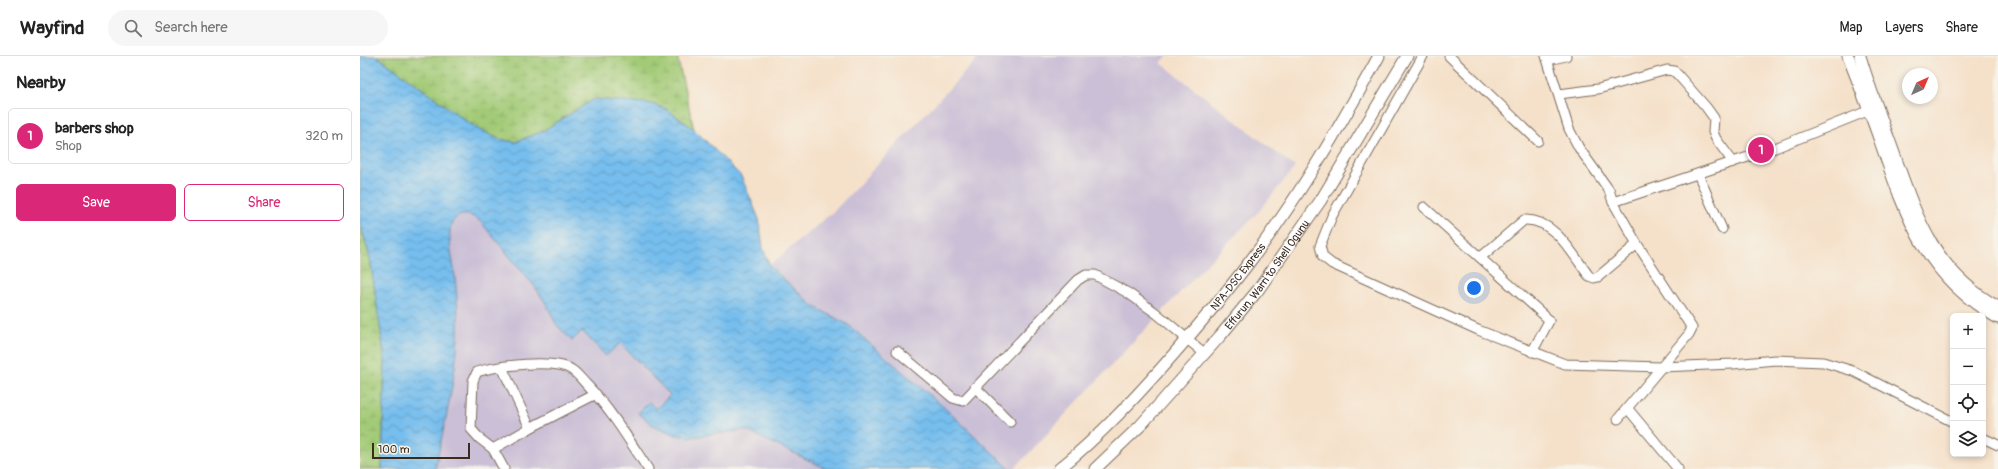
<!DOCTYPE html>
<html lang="en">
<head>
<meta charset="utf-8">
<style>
	body { margin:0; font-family:Pangolin,sans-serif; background:#f6f6f6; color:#222 }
	.controls { position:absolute; right:12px; bottom:12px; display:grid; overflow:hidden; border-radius:6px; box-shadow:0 2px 6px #0003 }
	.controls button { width:36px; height:36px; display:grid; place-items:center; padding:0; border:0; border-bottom:1px solid #e0e0e0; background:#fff; color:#222; font:20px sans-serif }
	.compass { position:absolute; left:1542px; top:12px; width:36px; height:36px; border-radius:50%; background:#fff; box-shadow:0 2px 6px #0003; rotate:44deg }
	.scale { position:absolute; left:12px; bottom:10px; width:98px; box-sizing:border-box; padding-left:4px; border:2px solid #3b2a1e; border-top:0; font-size:11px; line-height:14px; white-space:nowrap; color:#3b2a1e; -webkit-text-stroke:3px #f7f3e8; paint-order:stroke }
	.you { position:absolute; left:1114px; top:232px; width:14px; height:14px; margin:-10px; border:3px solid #fff; border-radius:50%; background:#1a73e8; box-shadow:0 0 0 6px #1a73e833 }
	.badge { display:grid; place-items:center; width:26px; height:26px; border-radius:50%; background:#db2777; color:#fff; font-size:13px; font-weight:700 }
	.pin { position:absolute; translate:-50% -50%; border:2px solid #fff; box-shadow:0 1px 4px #0006 }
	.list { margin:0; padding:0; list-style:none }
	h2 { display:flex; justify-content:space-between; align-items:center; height:52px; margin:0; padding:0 16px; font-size:17px }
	h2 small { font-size:13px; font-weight:400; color:#767676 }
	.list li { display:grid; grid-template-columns:26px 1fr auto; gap:12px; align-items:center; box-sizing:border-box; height:56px; margin:0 8px 8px; padding:0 8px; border:1px solid #e0e0e0; border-radius:6px }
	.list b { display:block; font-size:15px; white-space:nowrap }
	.list p { margin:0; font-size:13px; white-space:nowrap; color:#767676 }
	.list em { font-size:13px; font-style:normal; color:#767676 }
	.actions { display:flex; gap:8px; padding:12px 16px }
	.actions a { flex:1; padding:9px 0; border:1px solid #db2777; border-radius:6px; text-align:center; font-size:14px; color:#db2777 }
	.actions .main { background:#db2777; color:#fff }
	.icon { flex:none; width:22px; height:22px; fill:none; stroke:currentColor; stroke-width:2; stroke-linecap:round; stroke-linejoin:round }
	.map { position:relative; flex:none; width:1638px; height:413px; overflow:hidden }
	header { display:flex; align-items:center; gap:24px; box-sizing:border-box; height:56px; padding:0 20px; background:#fff; border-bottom:1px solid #e0e0e0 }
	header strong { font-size:19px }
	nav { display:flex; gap:22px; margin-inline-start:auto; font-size:14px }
	.search { width:280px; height:36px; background:#f6f6f6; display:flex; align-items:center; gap:10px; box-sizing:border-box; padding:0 14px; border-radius:22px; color:#767676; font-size:15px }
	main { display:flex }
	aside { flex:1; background:#fff }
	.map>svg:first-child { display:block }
	.industrial { fill:#cabfd6 }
	.wetland { fill:url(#wetland-marsh); stroke:#6f7a4a }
	.water { fill:url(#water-waves); stroke:#587486 }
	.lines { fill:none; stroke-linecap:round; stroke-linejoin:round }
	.minor-casing { stroke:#7c6a5a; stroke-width:11 }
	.major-casing { stroke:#7c6a5a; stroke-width:13 }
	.minor { stroke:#fff; stroke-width:9 }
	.major { stroke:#fff; stroke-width:11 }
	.labels { text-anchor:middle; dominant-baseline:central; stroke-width:3; stroke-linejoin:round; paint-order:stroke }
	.street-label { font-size:11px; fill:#3b2a1e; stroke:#f7f3e8 }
</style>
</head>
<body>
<header>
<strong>Wayfind</strong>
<div class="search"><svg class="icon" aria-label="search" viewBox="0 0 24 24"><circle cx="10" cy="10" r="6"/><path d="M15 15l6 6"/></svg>Search here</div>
<nav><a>Map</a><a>Layers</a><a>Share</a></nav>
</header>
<main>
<aside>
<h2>Nearby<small></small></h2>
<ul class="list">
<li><span class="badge">1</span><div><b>barbers shop</b><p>Shop</p></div><em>320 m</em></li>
</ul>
<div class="actions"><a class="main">Save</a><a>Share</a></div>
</aside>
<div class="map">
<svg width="1638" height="413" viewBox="0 0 1638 413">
	<defs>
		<pattern id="wetland-marsh" width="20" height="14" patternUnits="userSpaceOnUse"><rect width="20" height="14" fill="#a3cb77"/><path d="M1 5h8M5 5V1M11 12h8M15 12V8" fill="none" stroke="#8dae66"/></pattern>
		<pattern id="water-waves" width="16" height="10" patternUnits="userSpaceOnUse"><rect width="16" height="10" fill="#76beee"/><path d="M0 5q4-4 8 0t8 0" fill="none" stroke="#629bc0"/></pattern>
	</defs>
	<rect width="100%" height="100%" fill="#f7f3e8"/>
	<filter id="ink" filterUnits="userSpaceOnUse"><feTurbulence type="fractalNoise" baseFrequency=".025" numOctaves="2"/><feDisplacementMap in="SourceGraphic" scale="8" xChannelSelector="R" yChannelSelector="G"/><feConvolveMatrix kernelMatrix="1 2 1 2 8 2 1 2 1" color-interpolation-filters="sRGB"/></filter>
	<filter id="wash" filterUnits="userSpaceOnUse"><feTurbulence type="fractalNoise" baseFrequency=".012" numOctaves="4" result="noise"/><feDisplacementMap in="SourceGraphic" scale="16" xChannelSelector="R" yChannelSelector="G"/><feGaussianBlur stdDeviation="0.9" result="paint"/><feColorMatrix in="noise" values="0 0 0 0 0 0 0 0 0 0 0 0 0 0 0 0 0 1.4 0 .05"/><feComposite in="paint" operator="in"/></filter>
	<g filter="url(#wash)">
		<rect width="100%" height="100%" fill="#f5e1ca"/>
		<g class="industrial">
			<path d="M620,0H807L801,7L935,111L900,154L843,212L654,413H650L587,354L487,268L453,250L410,209L474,155Z"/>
			<path d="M106,158L114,159L120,165L175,231L187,249L196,268L211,284L222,275L260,287L310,339L295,353L278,357L293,369L385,374L467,413H75L93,325L97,245L90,180L92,167L96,162Z"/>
		</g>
		<g class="wetland">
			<path d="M17,0H317L334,73L306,53L288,47L234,43L181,76L155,86L138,83L112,69Z"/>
			<path d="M0,166L10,202L25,305L22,413H0Z"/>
		</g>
		<path class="water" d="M0,0H17L112,69L138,83L155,86L181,76L234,43L288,47L306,53L334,73L381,120L399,163L403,192L410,210L453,250L487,268L587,354L650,413H467L385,374L331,381L316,379L293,369L278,357L289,346L296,353L310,339L260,287L246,300L222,275L212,285L196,268L187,249L175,231L120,165C112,158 98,155 92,167C86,179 94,207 95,221C97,241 99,262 98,282C95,326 84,370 75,413H22L25,305L10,202L0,166Z"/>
	</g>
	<g filter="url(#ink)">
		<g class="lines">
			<defs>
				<g id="minor">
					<path d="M1063,0L972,160L960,190L963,201L972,208L1118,274L1205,308L1301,311L1373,308L1415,304L1463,306L1493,315L1593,366"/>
					<path d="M1089,0L1178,85"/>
					<path d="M1186,0L1209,73L1219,92L1249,134L1253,146L1277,188L1332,272L1329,278L1258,363"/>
					<path d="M1188,4L1206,0"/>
					<path d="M1199,38L1238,33L1307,14L1314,15L1318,19L1346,51L1354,62L1353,76L1356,83L1373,106"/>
					<path d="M1338,118L1362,173"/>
					<path d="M1253,146L1415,92L1510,54"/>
					<path d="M1064,151L1187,262L1189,265L1172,296"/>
					<path d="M1121,201L1164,164C1194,162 1213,199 1229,220L1234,222L1238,221L1277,188"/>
					<path d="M537,295L593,342L603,345L718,224L726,219H735L768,237L796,257L844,297"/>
					<path d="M142,311L170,372"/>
					<path d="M615,331L650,366"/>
					<path d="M1268,353L1318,413"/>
					<path d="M1623,382L1638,389"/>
					<path d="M133,393L170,372L236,338"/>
					<path d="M144,413L133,393L120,383L111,373L113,325L117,316C136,310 195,302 212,314C218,318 222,324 227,329C251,354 269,384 288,413"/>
				</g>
				<g id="major">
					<path d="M1488,0C1499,28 1510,56 1520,85C1546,160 1565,221 1638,262"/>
					<path d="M1500,0C1509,30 1520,59 1531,89C1555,156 1571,214 1638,251"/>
					<path id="s1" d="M699,413C741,379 777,340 812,300C839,269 866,237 891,204C939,141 980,70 1019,0"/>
					<path id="s2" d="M735,413L780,370L861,279L898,234L961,144L1047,0"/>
				</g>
			</defs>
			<use href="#minor" class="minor-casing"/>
			<use href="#major" class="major-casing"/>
			<use href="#minor" class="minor"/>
			<use href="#major" class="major"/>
		</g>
	</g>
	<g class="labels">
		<g class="street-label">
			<text stroke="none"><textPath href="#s2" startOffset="260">Effurun, Warri to Shell Ogunu</textPath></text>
			<text stroke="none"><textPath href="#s1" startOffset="263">NPA-DSC Express</textPath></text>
		</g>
	</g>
</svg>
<div class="controls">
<button>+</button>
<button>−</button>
<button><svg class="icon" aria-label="locate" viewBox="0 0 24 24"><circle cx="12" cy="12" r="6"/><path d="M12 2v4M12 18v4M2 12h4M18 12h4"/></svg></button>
<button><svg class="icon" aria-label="layers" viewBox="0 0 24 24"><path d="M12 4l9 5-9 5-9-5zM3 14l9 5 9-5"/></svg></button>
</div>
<svg class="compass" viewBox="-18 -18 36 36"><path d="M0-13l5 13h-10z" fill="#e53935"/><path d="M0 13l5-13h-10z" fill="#767676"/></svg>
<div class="scale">100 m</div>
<div class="you"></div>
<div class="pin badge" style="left:1401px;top:94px">1</div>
</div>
</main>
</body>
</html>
